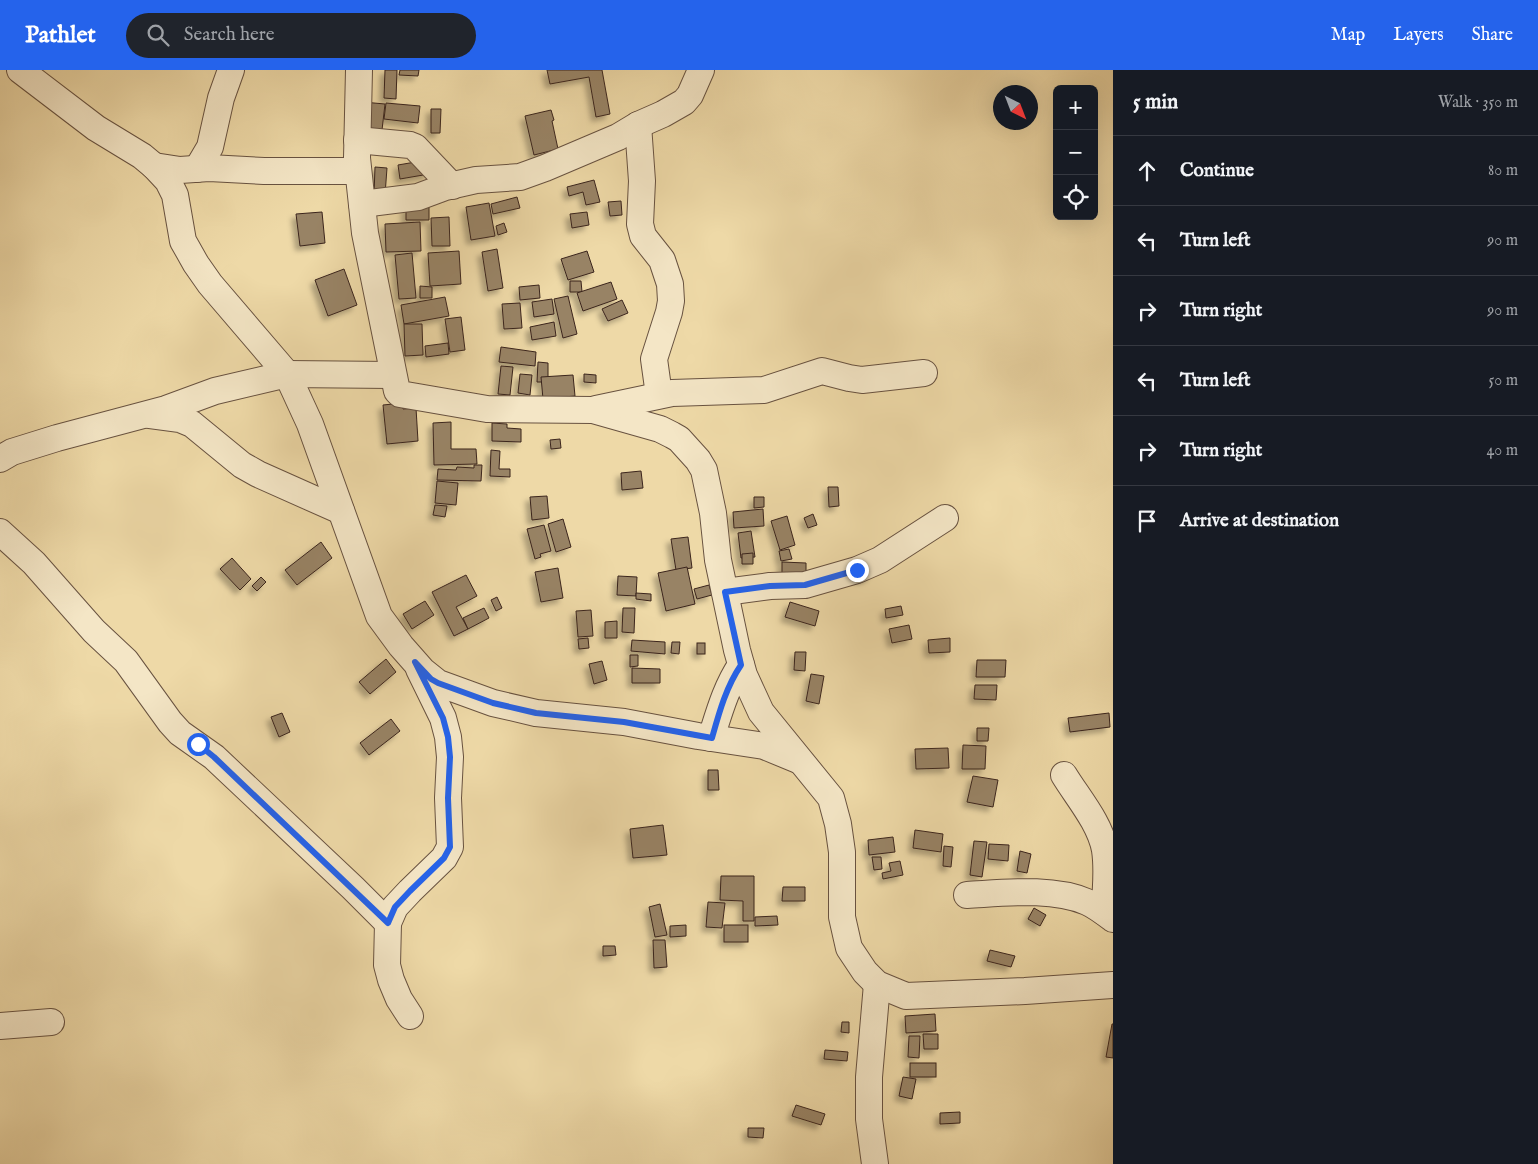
<!DOCTYPE html>
<html lang="en">
<head>
<meta charset="utf-8">
<style>
	body { margin:0; font-family:"IM FELL English",serif; background:#20242c; color:#f1f3f6 }
	.controls { position:absolute; right:15px; top:15px; display:grid; overflow:hidden; border-radius:8px; box-shadow:0 5px 20px #0002 }
	.controls button { width:45px; height:45px; display:grid; place-items:center; padding:0; border:0; border-bottom:1px solid #363941; background:#171b24; color:#f1f3f6; font:25px sans-serif }
	.compass { position:absolute; left:993px; top:15px; width:45px; height:45px; border-radius:50%; background:#171b24; box-shadow:0 5px 20px #0002; rotate:138deg }
	.stop { position:absolute; width:15px; height:15px; margin:-11px; border:4px solid #2563eb; border-radius:50%; background:#fff }
	.stop.end { background:#2563eb; border-color:#fff; box-shadow:0 1px 5px #0008 }
	.list { margin:0; padding:0; list-style:none }
	h2 { display:flex; justify-content:space-between; align-items:center; height:65px; margin:0; padding:0 20px; font-size:21px }
	h2 small { font-size:16px; font-weight:400; color:#9ea1a6 }
	.list li { display:grid; grid-template-columns:32px 1fr auto; gap:15px; align-items:center; box-sizing:border-box; height:70px; padding:0 20px; border-top:1px solid #363941 }
	.list b { display:block; font-size:19px; white-space:nowrap }
	.list em { font-size:16px; font-style:normal; color:#9ea1a6 }
	.icon { flex:none; width:28px; height:28px; fill:none; stroke:currentColor; stroke-width:2; stroke-linecap:round; stroke-linejoin:round }
	.map { position:relative; flex:none; width:1113px; height:1094px; overflow:hidden }
	header { display:flex; align-items:center; gap:30px; box-sizing:border-box; height:70px; padding:0 25px; background:#2563eb; color:#fff }
	header strong { font-size:24px }
	nav { display:flex; gap:28px; margin-inline-start:auto; font-size:18px }
	.search { width:350px; height:45px; background:#20242c; display:flex; align-items:center; gap:12px; box-sizing:border-box; padding:0 18px; border-radius:28px; color:#9ea1a6; font-size:19px }
	main { display:flex }
	aside { flex:1; background:#171b24 }
	.map>svg:first-child { display:block }
	.building { fill:#988365; stroke:#3b251d; filter:url(#shadow) }
	.lines { fill:none; stroke-linecap:round; stroke-linejoin:round }
	.minor-casing { stroke:#685240; stroke-width:28 }
	.minor { stroke:#f4e6c6; stroke-width:26 }
	.route { stroke:#2563eb; stroke-width:6 }
</style>
</head>
<body>
<header>
<strong>Pathlet</strong>
<div class="search"><svg class="icon" aria-label="search" viewBox="0 0 24 24"><circle cx="10" cy="10" r="6"/><path d="M15 15l6 6"/></svg>Search here</div>
<nav><a>Map</a><a>Layers</a><a>Share</a></nav>
</header>
<main>
<div class="map">
<svg width="1113" height="1094" viewBox="0 0 1113 1094">
	<defs>
		<filter id="shadow"><feDropShadow dx="-4.5" dy="4.5" stdDeviation="2.5" flood-color="#0004"/></filter>
	</defs>
	<rect width="100%" height="100%" fill="#eed9a7"/>
	<filter id="stains"><feTurbulence type="fractalNoise" baseFrequency=".004" numOctaves="4"/><feColorMatrix values="0 0 0 0 .2 0 0 0 0 .09 0 0 0 0 .02 0 0 0 .5 -.17"/></filter>
	<radialGradient id="worn" r=".72"><stop offset=".6" stop-color="#630" stop-opacity="0"/><stop offset="1" stop-color="#630" stop-opacity=".3"/></radialGradient>
	<g class="building">
		<path d="M385,0H397L396,29L384,28Z"/>
		<path d="M400,0H419L418,6L399,5Z"/>
		<path d="M547,0H602L610,44L596,47L589,7L550,14Z"/>
		<path d="M363,32L385,34L382,60L360,59Z"/>
		<path d="M386,33L420,36L418,53L384,49Z"/>
		<path d="M431,39H441L440,63H431Z"/>
		<path d="M551,40L554,50L552,51L558,79L534,85L525,46Z"/>
		<path d="M427,90L429,104L400,109L398,95Z"/>
		<path d="M375,97L387,98L385,125H374Z"/>
		<path d="M594,110L600,132L586,135L583,122L569,126L567,117Z"/>
		<path d="M517,127L520,138L493,144L491,134Z"/>
		<path d="M621,131L622,145L610,146L608,132Z"/>
		<path d="M489,133L495,166L471,170L466,137Z"/>
		<path d="M429,136V150H406V137Z"/>
		<path d="M322,142L325,173L300,176L296,144Z"/>
		<path d="M587,142L589,155L572,158L570,144Z"/>
		<path d="M449,147L450,176H432L431,148Z"/>
		<path d="M420,152L421,181L386,182L385,154Z"/>
		<path d="M504,153L507,162L498,165L496,156Z"/>
		<path d="M497,179L503,218L488,221L482,182Z"/>
		<path d="M459,181L461,214L430,216L428,183Z"/>
		<path d="M587,181L594,202L568,210L561,189Z"/>
		<path d="M412,183L416,228L399,229L395,185Z"/>
		<path d="M344,199L357,235L328,246L315,210Z"/>
		<path d="M570,211H581L582,222H570Z"/>
		<path d="M611,212L617,229L583,241L577,223Z"/>
		<path d="M539,215L540,228L520,230L519,217Z"/>
		<path d="M420,216L432,217V228H420Z"/>
		<path d="M568,226L577,264L563,268L554,229Z"/>
		<path d="M445,227L449,246L404,254L401,235Z"/>
		<path d="M552,229L554,244L534,247L532,232Z"/>
		<path d="M622,230L628,243L608,251L602,239Z"/>
		<path d="M520,233L522,258L504,259L502,234Z"/>
		<path d="M461,247L465,280L450,282L445,249Z"/>
		<path d="M554,252L556,266L532,270L530,257Z"/>
		<path d="M404,254H422L423,285L405,286Z"/>
		<path d="M448,273L449,284L426,287L425,276Z"/>
		<path d="M501,277L536,282L535,296L499,292Z"/>
		<path d="M538,292L548,293V312H537Z"/>
		<path d="M501,296L513,297L510,325L498,324Z"/>
		<path d="M520,304L532,305L530,325L518,323Z"/>
		<path d="M584,304L596,305V313L584,312Z"/>
		<path d="M573,305L575,326L543,329L541,307Z"/>
		<path d="M403,333V339L416,338L418,371L387,374L383,335Z"/>
		<path d="M451,352V379H476L477,394L434,395L433,353Z"/>
		<path d="M492,353L507,354V358L521,359V372L492,371Z"/>
		<path d="M560,369L561,378L551,379L550,370Z"/>
		<path d="M491,380L500,381L499,399H510V407L490,406Z"/>
		<path d="M474,395H482L481,411L437,410L438,399L456,400L457,397L474,398Z"/>
		<path d="M641,401L643,418L622,420L621,403Z"/>
		<path d="M437,411L458,413L456,435L435,433Z"/>
		<path d="M828,417H838L839,436L829,437Z"/>
		<path d="M547,426L549,448L532,450L530,427Z"/>
		<path d="M754,427H764V437L754,438Z"/>
		<path d="M435,435L447,436L445,447L433,445Z"/>
		<path d="M763,439L764,456L734,458L733,442Z"/>
		<path d="M813,444L817,455L808,458L804,448Z"/>
		<path d="M787,446L795,475L780,480L771,451Z"/>
		<path d="M563,449L571,477L556,482L548,454Z"/>
		<path d="M544,455L551,481L540,484L541,487L535,489L527,459Z"/>
		<path d="M751,461L755,487L741,488L738,463Z"/>
		<path d="M688,467L692,498L676,500L671,469Z"/>
		<path d="M321,472L332,488L297,515L285,500Z"/>
		<path d="M789,479L792,489L781,491L779,481Z"/>
		<path d="M753,483V494H742V484Z"/>
		<path d="M232,488L251,509L240,520L220,499Z"/>
		<path d="M782,492L806,493V504L782,503Z"/>
		<path d="M687,497L695,534L666,541L658,503Z"/>
		<path d="M558,498L563,528L541,532L535,502Z"/>
		<path d="M466,505L477,526L456,537L468,559L454,566L432,522Z"/>
		<path d="M618,506L637,507L636,526L617,525Z"/>
		<path d="M261,507L266,512L257,521L252,516Z"/>
		<path d="M709,515L712,525L697,529L694,519Z"/>
		<path d="M636,523L651,524V531L636,529Z"/>
		<path d="M497,527L502,538L496,541L491,530Z"/>
		<path d="M425,531L434,545L412,559L403,544Z"/>
		<path d="M790,532L819,541L815,556L785,547Z"/>
		<path d="M901,536L903,545L886,548L885,539Z"/>
		<path d="M484,538L489,548L468,559L463,548Z"/>
		<path d="M623,538H635L634,563L622,562Z"/>
		<path d="M591,540L593,566L578,567L576,541Z"/>
		<path d="M617,551V568H605V552Z"/>
		<path d="M909,555L912,569L892,573L889,559Z"/>
		<path d="M588,568L589,578L579,579L578,569Z"/>
		<path d="M950,568V582L929,583L928,570Z"/>
		<path d="M632,570L665,572V584L631,581Z"/>
		<path d="M672,572H680L679,584L671,583Z"/>
		<rect x="697" y="573" width="8" height="11"/>
		<path d="M795,582H806L805,601L794,600Z"/>
		<path d="M630,585H638V596L630,597Z"/>
		<path d="M386,589L396,602L370,624L359,612Z"/>
		<path d="M977,590H1006L1005,607H976Z"/>
		<path d="M602,591L607,610L594,614L589,594Z"/>
		<path d="M632,598L660,599V613H632Z"/>
		<path d="M811,604L824,606L819,634L806,631Z"/>
		<path d="M975,615H997L996,630L974,629Z"/>
		<path d="M282,643L290,662L279,667L271,647Z"/>
		<path d="M1109,643L1110,657L1070,662L1068,648Z"/>
		<path d="M391,649L400,661L369,685L360,673Z"/>
		<path d="M977,658H989L988,671H977Z"/>
		<path d="M963,675L986,676L985,699H962Z"/>
		<path d="M948,678L949,698L916,699L915,679Z"/>
		<path d="M708,700H718L719,720H708Z"/>
		<path d="M973,706L998,710L993,737L967,732Z"/>
		<path d="M663,755L667,785L633,788L630,759Z"/>
		<path d="M915,760L943,764L941,782L913,778Z"/>
		<path d="M893,767L895,782L869,785L868,770Z"/>
		<path d="M974,771L987,772L982,807L970,805Z"/>
		<path d="M989,774L1009,775L1008,791L988,789Z"/>
		<path d="M944,776L953,777L951,797L943,796Z"/>
		<path d="M1020,781L1031,784L1027,803L1017,801Z"/>
		<path d="M872,787H881L882,799L874,800Z"/>
		<path d="M900,791L903,805L883,809L882,803L891,801L889,793Z"/>
		<path d="M721,806H754V851H743V831L720,830Z"/>
		<path d="M783,817H805V831H782Z"/>
		<path d="M708,832L725,833L722,858L706,857Z"/>
		<path d="M660,834L667,865L655,867L649,837Z"/>
		<path d="M1034,838L1046,845L1040,856L1028,849Z"/>
		<path d="M777,846L778,855L755,856V847Z"/>
		<path d="M686,855V866L670,867V856Z"/>
		<rect x="724" y="855" width="24" height="17"/>
		<path d="M653,870H665L667,897L654,898Z"/>
		<path d="M603,876H615L616,885L603,886Z"/>
		<path d="M990,880L1015,886L1011,897L987,891Z"/>
		<path d="M935,944L936,961L906,963L905,946Z"/>
		<path d="M842,952H849V963L841,962Z"/>
		<path d="M1112,954H1113V988L1106,987Z"/>
		<path d="M923,964H938V979H924Z"/>
		<path d="M909,966H920L919,988L908,987Z"/>
		<path d="M825,980L848,982L847,991L824,989Z"/>
		<rect x="910" y="993" width="26" height="14"/>
		<path d="M903,1007L916,1009L912,1029L899,1026Z"/>
		<path d="M796,1035L825,1044L821,1055L792,1046Z"/>
		<path d="M960,1042V1053L940,1054V1043Z"/>
		<path d="M748,1058H764L763,1068L748,1067Z"/>
	</g>
	<g class="lines">
		<defs>
			<g id="minor">
				<path d="M20,0L96,58L142,86L154,96L168,111L175,125L183,171L196,194L210,214L287,304L310,354L379,546L401,576L423,601L438,613L493,633L536,643L624,652L698,666L764,676L798,690"/>
				<path d="M359,0L357,88L365,163L397,321L400,324L487,339L593,340L660,359L672,365L679,369L698,390L704,400L713,443L718,490L737,580L744,605L761,642L831,728L838,754L842,782V847L849,878L865,902L877,914L906,926L1025,921L1113,915"/>
				<path d="M638,55L642,111L640,154L643,166L662,190L670,214L671,231L669,242L654,289L659,325"/>
				<path d="M357,70L410,75L415,77L452,116"/>
				<path d="M154,96L180,100L209,98L264,101H358"/>
				<path d="M197,99L210,77L221,28L231,0"/>
				<path d="M362,134L418,127L445,117L476,110L520,107L545,98L618,67L638,55L663,44L684,32L690,25L701,0"/>
				<path d="M596,339L672,323L764,320L822,301L849,308L862,310L924,303"/>
				<path d="M150,345L180,349L192,354L242,395L258,404L341,441"/>
				<path d="M0,389L12,382L57,368L166,339L215,321L287,304L392,305"/>
				<path d="M0,462L34,493L94,561L126,591L170,652L180,663L214,687L353,818L388,853"/>
				<path d="M725,522L770,516L805,515L857,500L880,490L945,448"/>
				<path d="M711,668C719,643 726,617 741,595"/>
				<path d="M1064,705C1078,728 1100,753 1105,780C1108,800 1106,822 1104,842"/>
				<path d="M967,825C1004,823 1052,817 1087,832C1096,836 1105,843 1113,849"/>
				<path d="M410,946L399,929L391,910L387,895L388,853L395,837L410,821L444,788L450,777L448,728L450,687L448,667L443,648L419,599"/>
				<path d="M0,956L51,952"/>
				<path d="M875,1094L869,1049V1007L877,914"/>
			</g>
		</defs>
		<use href="#minor" class="minor-casing"/>
		<use href="#minor" class="minor"/>
	</g>
	<g class="lines">
		<path class="route" d="M198,674L214,687L388,853L395,837L410,821L444,788L450,777L448,728L450,687L448,667L443,648L415,592L431,609L438,613L493,633L536,643L624,652L712,668C719,643 726,617 741,595L725,522L770,516L805,515L857,500"/>
	</g>
	<rect width="100%" height="100%" filter="url(#stains)"/>
	<rect width="100%" height="100%" fill="url(#worn)"/>
</svg>
<div class="controls">
<button>+</button>
<button>−</button>
<button><svg class="icon" aria-label="locate" viewBox="0 0 24 24"><circle cx="12" cy="12" r="6"/><path d="M12 2v4M12 18v4M2 12h4M18 12h4"/></svg></button>
</div>
<svg class="compass" viewBox="-18 -18 36 36"><path d="M0-13l5 13h-10z" fill="#e53935"/><path d="M0 13l5-13h-10z" fill="#9ea1a6"/></svg>
<div class="stop" style="left:198px;top:674px"></div>
<div class="stop end" style="left:857px;top:500px"></div>
</div>
<aside>
<h2>5 min<small>Walk · 350 m</small></h2>
<ul class="list">
<li><svg class="icon" aria-label="ahead" viewBox="0 0 24 24"><path d="M12 20V5M6 11l6-6 6 6"/></svg><div><b>Continue</b></div><em>80 m</em></li>
<li><svg class="icon" aria-label="left" viewBox="0 0 24 24"><path d="M17 20v-9H6M10 6l-5 5 5 5"/></svg><div><b>Turn left</b></div><em>90 m</em></li>
<li><svg class="icon" aria-label="right" viewBox="0 0 24 24"><path d="M7 20v-9h11M14 6l5 5-5 5"/></svg><div><b>Turn right</b></div><em>90 m</em></li>
<li><svg class="icon" aria-label="left" viewBox="0 0 24 24"><path d="M17 20v-9H6M10 6l-5 5 5 5"/></svg><div><b>Turn left</b></div><em>50 m</em></li>
<li><svg class="icon" aria-label="right" viewBox="0 0 24 24"><path d="M7 20v-9h11M14 6l5 5-5 5"/></svg><div><b>Turn right</b></div><em>40 m</em></li>
<li><svg class="icon" aria-label="arrive" viewBox="0 0 24 24"><path d="M6 21V4h12l-3 4 3 4H6"/></svg><div><b>Arrive at destination</b></div></li>
</ul>
</aside>
</main>
</body>
</html>
